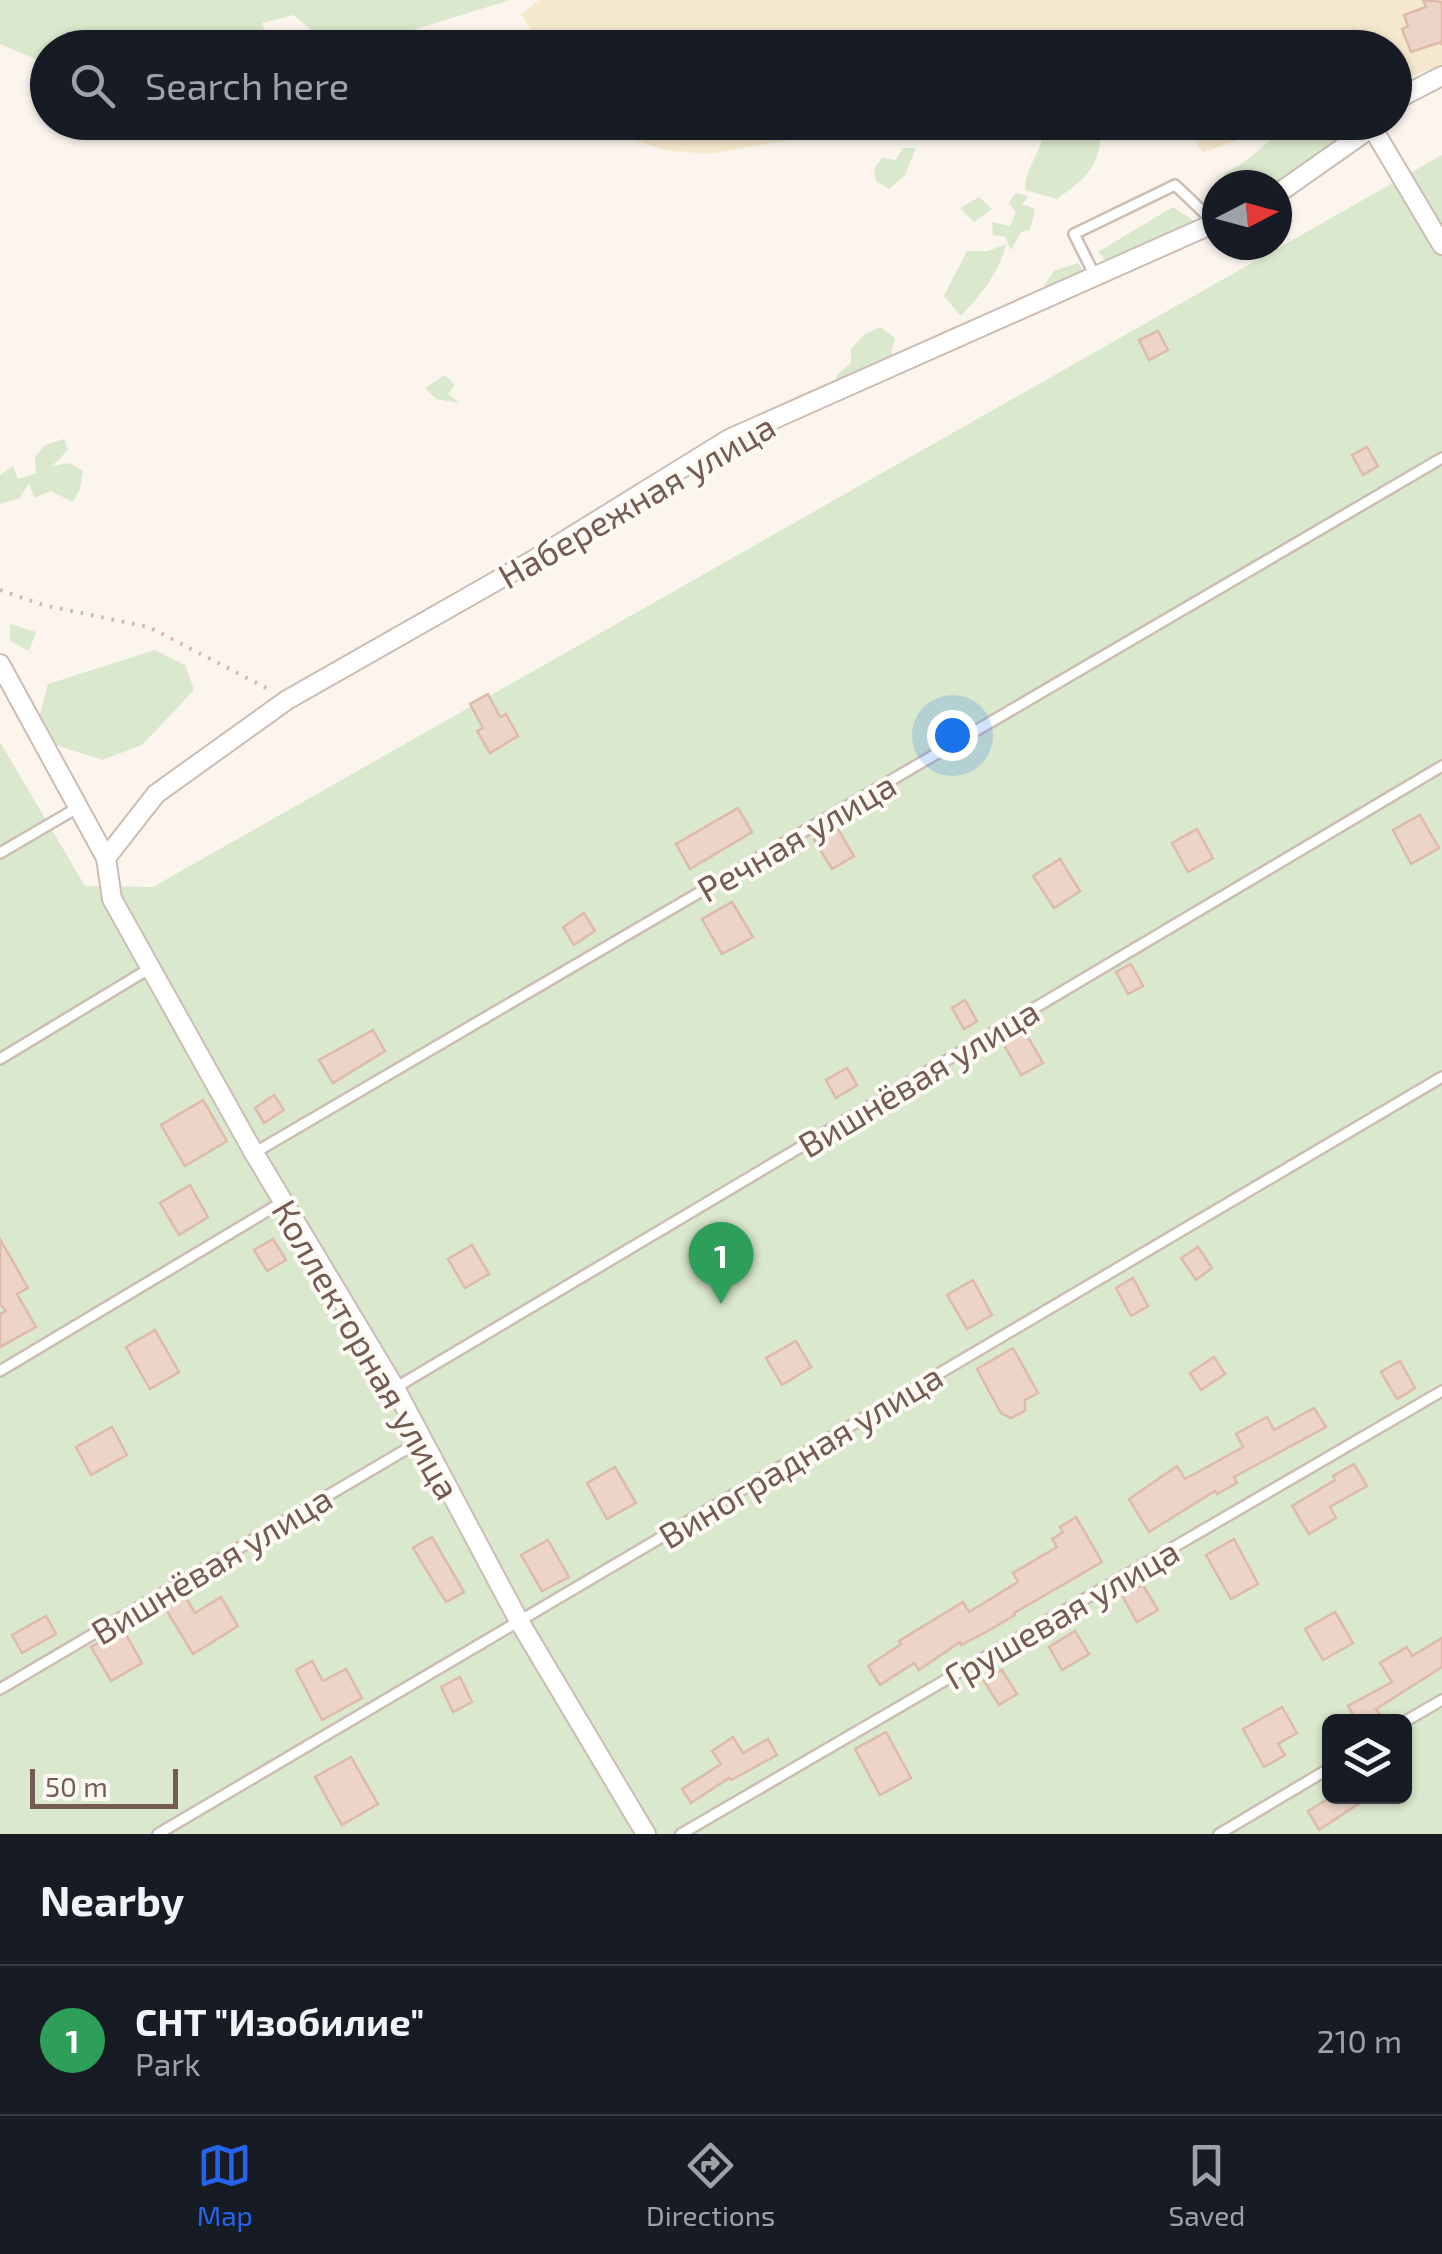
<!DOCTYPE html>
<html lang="en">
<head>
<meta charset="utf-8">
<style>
	body { margin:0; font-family:"Exo 2",sans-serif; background:#20242c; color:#f1f3f6 }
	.controls { position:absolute; right:30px; bottom:30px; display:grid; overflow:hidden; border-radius:15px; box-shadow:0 2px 8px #0004 }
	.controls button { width:90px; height:90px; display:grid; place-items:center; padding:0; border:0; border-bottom:2px solid #363941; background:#171b24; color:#f1f3f6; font:50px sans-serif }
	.compass { position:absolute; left:1202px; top:170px; width:90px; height:90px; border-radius:50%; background:#171b24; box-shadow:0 2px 8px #0004; rotate:84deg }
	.scale { position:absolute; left:30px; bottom:25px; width:148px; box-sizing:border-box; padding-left:10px; border:5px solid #745c52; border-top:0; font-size:28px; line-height:35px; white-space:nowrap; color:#745c52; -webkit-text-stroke:8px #fdf9f4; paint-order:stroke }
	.you { position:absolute; left:952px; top:735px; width:35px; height:35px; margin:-25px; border:8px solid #fff; border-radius:50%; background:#1a73e8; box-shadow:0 0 0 15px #1a73e833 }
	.badge { display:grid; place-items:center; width:65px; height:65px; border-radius:50%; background:#2563eb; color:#fff; font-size:32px; font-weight:700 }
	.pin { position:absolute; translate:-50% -82px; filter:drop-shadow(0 2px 5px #0008) }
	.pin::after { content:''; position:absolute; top:52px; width:35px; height:30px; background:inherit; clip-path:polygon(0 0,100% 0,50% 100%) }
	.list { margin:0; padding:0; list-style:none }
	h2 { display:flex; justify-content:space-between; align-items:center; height:130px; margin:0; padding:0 40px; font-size:42px }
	h2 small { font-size:32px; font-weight:400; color:#9ea1a6 }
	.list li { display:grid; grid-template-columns:65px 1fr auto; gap:30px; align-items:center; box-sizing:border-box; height:150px; padding:0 40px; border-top:2px solid #363941 }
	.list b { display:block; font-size:38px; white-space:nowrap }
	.list p { margin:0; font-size:32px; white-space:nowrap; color:#9ea1a6 }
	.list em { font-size:32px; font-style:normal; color:#9ea1a6 }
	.icon { flex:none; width:55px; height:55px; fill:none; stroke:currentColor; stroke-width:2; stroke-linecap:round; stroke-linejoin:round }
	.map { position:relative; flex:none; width:1442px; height:1834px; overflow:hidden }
	.search { position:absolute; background:#171b24; box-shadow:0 2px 8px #0004; left:30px; right:30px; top:30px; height:110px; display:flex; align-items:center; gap:25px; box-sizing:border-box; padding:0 35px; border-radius:55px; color:#9ea1a6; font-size:38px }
	.sheet { height:280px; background:#171b24 }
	nav { display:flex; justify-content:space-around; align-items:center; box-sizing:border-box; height:140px; border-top:2px solid #363941; background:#171b24; font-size:28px; color:#9ea1a6 }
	nav a { display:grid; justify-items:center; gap:5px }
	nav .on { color:#2563eb }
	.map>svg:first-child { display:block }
	.green { fill:#dae8cd; fill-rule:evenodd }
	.sand { fill:#f5e9cd }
	.building { fill:#edd4c8; stroke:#debaab; stroke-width:2.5 }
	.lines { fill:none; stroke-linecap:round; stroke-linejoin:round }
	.service-casing { stroke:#ccbdb4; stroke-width:14 }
	.minor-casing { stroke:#ccbdb4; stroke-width:22 }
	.path { stroke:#d3b7ab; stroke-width:4; stroke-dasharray:2.5 8; stroke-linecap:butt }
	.service { stroke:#fff; stroke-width:9 }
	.minor { stroke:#fff; stroke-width:18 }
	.labels { text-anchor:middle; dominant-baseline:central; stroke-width:8; stroke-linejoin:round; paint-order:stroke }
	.street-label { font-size:35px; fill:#745c52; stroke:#fdf9f4 }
</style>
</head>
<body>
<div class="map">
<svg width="1442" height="1834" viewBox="0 0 1442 1834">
	<rect width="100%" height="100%" fill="#fbf5ee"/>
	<g class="green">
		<path d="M0,0H510L358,47H333L293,15L262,23L273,47L48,48L47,64L0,44Z"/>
		<path d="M1044,123H1101C1102,164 1089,176 1057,199L1025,190C1026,162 1045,151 1044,123Z"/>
		<path d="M1291,123H1349L1347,132L1277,186L1219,185L1224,174C1249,162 1268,140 1291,123Z"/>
		<path d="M903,148H916L905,175L889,189L876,181L874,169L882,158L896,160Z"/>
		<path d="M1442,155V1834H0V742L85,886L153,887ZM1330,1722H1404V1796H1330Z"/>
		<path d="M1015,193L1029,196L1022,204L1035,209L1030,230L1021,232L1011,250L1005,237L993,235L992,222L1010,226L1016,212L1009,203Z"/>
		<path d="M979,197L992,209L974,222L960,208Z"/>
		<path d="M1173,207L1197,223L1108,263L1098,252Z"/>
		<path d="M1006,244C999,274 981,294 961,316L944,296L967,251H988Z"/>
		<path d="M1078,263L1086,274L1054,290L1044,285L1054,271Z"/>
		<path d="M880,327L895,338L890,359L833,386L838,374L851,363V349L865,334Z"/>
		<path d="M445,375L455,385L448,394L459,403L436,399L425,388Z"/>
		<path d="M64,439L68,450L52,466L70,463L83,471L80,489L73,502L51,491L34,498L29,483L20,498L0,504V475L13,466L18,479L36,473L35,457L45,445Z"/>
		<path d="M10,624L36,632L29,651L10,641Z"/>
		<path d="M155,650L185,665L194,690L142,745L102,760L56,745L39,718L48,684Z"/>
	</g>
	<g class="sand">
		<path d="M539,0H1442V65L1395,82L1394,48L1150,47L1141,31L1097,40L1087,48L542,47L521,14Z"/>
		<path d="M591,123H930L848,130L708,154L665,150L594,128Z"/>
		<path d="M1187,123H1285L1202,153Z"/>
	</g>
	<g class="building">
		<path d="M1423,0L1442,2V45L1441,42L1411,52L1402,29L1408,26L1404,15L1426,7Z"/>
		<path d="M1158,331L1168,350L1149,360L1139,340Z"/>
		<path d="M1367,447L1378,466L1363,475L1352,455Z"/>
		<path d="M488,694L500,717L506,714L518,736L490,753L477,731L483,728L470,704Z"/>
		<path d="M738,808L752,832L690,869L676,844Z"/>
		<path d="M1420,815L1439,848L1411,864L1393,830Z"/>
		<path d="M836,826L854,856L832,869L814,840Z"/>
		<path d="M1197,829L1213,858L1188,872L1172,843Z"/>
		<path d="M1060,859L1080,891L1054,908L1033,876Z"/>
		<path d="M732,902L753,937L722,954L702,919Z"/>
		<path d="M584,913L595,931L574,945L563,927Z"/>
		<path d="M1131,964L1143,986L1128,994L1116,972Z"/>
		<path d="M965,1000L977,1021L964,1029L952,1008Z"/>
		<path d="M1021,1025L1043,1063L1021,1075L1000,1038Z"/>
		<path d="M373,1030L385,1051L333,1083L319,1060Z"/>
		<path d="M847,1068L857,1085L836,1098L826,1080Z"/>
		<path d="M274,1095L284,1110L264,1123L255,1108Z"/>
		<path d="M203,1100L227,1141L185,1166L161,1125Z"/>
		<path d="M190,1185L208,1217L179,1235L160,1203Z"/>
		<path d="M0,1239L28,1288L17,1294L36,1327L0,1347V1314L6,1311L0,1304Z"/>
		<path d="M273,1239L286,1260L267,1271L254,1250Z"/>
		<path d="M472,1245L489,1274L465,1288L448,1259Z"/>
		<path d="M1198,1247L1212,1268L1196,1280L1181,1258Z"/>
		<path d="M1133,1278L1148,1306L1131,1316L1116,1288Z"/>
		<path d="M973,1280L992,1315L967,1329L947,1295Z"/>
		<path d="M155,1330L179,1372L150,1389L126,1347Z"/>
		<path d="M796,1341L811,1367L782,1385L766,1358Z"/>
		<path d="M1013,1348L1038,1393L1025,1400V1411L1011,1418L1001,1413L977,1369Z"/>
		<path d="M1214,1357L1225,1374L1201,1390L1190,1373Z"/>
		<path d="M1400,1361L1415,1388L1397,1399L1381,1372Z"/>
		<path d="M1314,1408L1326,1427L1234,1477L1237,1483L1217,1494L1215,1491L1149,1532L1129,1499L1177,1466L1185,1479L1243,1447L1236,1434L1267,1417L1274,1430Z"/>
		<path d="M112,1427L127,1455L91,1475L76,1447Z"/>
		<path d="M1354,1464L1367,1486L1330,1507L1336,1518L1309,1534L1292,1506L1335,1480L1333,1476Z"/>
		<path d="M615,1467L636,1503L607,1519L587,1483Z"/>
		<path d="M1076,1517L1102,1562L1014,1613L1015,1615L988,1631L961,1645L960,1642L919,1670L914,1663L880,1685L868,1666L901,1644L899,1641L963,1602L969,1612L1018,1582L1013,1573L1057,1547L1052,1539L1063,1532L1060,1527Z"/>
		<path d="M432,1537L464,1592L446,1602L413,1548Z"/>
		<path d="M1234,1539L1258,1584L1231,1599L1206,1555Z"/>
		<path d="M548,1540L569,1577L542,1591L521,1555Z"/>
		<path d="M1143,1585L1158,1610L1137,1622L1123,1597Z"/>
		<path d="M182,1591L195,1613L221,1597L238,1626L193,1654L162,1603Z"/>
		<path d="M1335,1612L1353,1643L1323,1660L1305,1629Z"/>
		<path d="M46,1616L56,1634L22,1653L12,1635Z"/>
		<path d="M123,1629L142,1663L111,1681L91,1647Z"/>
		<path d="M1075,1631L1089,1654L1062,1670L1049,1647Z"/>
		<path d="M1442,1638V1667L1376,1709L1385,1722H1357L1348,1706L1392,1682L1380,1663L1407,1647L1412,1656Z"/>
		<path d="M312,1661L323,1681L346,1669L362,1698L322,1720L296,1670Z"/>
		<path d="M1002,1670L1017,1694L999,1705L984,1681Z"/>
		<path d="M460,1677L472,1702L453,1712L441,1687Z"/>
		<path d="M1282,1707L1297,1733L1278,1744L1285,1755L1264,1767L1243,1729Z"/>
		<path d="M886,1732L911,1778L880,1795L855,1749Z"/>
		<path d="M733,1737L743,1753L768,1739L777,1755L731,1780L729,1778L691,1803L682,1789L721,1764L712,1751Z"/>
		<path d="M351,1757L378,1804L342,1825L315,1777Z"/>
		<path d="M1333,1796H1370L1319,1830L1308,1811Z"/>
	</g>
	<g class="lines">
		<defs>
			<g id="service">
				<path d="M1095,276L1074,234L1175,185L1215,223"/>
				<path d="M0,853L77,808"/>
				<path d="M0,1059L152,967"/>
				<path d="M254,1153L1442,458"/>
				<path d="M0,1371L284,1201"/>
				<path d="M395,1388L1442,766"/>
				<path d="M0,1689L422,1440"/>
				<path d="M1404,1722L1442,1700"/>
				<path d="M158,1834L1442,1077"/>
				<path d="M681,1834L1442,1391"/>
				<path d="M1219,1834L1330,1768"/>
			</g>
			<g id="minor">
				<path d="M1394,103L1399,98L1442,76"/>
				<path d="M1373,129L1442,245"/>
				<path d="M1277,194L1378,123"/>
				<path d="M0,664L106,858L112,899L254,1153L395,1388L519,1621L646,1834"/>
				<path d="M106,858L156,794L287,700L535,559L729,439L1217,222"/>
			</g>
		</defs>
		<use href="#service" class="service-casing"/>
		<use href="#minor" class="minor-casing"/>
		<path class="path" d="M0,590L43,605L149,627L270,690"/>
		<use href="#service" class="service"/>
		<use href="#minor" class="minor"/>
	</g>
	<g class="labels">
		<g class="street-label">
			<text transform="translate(636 500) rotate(-30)">Набережная улица</text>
			<text transform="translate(796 836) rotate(-30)">Речная улица</text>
			<text transform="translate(918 1077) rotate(-31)">Вишнёвая улица</text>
			<text transform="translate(367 1349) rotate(60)">Коллекторная улица</text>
			<text transform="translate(800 1455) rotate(-31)">Виноградная улица</text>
			<text transform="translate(211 1564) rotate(-31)">Вишнёвая улица</text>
			<text transform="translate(1061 1613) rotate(-30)">Грушевая улица</text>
		</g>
	</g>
</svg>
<div class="controls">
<button><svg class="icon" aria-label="layers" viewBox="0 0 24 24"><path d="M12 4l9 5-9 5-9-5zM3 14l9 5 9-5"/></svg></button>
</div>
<svg class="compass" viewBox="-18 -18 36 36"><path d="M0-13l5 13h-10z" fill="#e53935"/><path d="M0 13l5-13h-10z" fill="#9ea1a6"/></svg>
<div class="scale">50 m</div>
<div class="you"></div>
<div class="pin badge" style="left:721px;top:1304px;background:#2e9e5b">1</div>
<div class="search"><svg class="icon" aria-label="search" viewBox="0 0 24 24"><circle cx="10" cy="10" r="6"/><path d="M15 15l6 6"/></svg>Search here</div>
</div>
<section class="sheet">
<h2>Nearby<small></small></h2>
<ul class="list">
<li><span class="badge" style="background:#2e9e5b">1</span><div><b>СНТ &quot;Изобилие&quot;</b><p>Park</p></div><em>210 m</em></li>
</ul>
</section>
<nav>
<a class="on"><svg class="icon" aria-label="map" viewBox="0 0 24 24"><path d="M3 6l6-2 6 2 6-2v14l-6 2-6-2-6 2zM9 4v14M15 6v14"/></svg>Map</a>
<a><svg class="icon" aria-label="directions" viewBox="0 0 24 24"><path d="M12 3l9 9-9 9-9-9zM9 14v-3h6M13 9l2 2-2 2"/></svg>Directions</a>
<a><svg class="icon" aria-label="saved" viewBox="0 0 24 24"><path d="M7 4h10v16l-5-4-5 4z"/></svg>Saved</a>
</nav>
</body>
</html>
